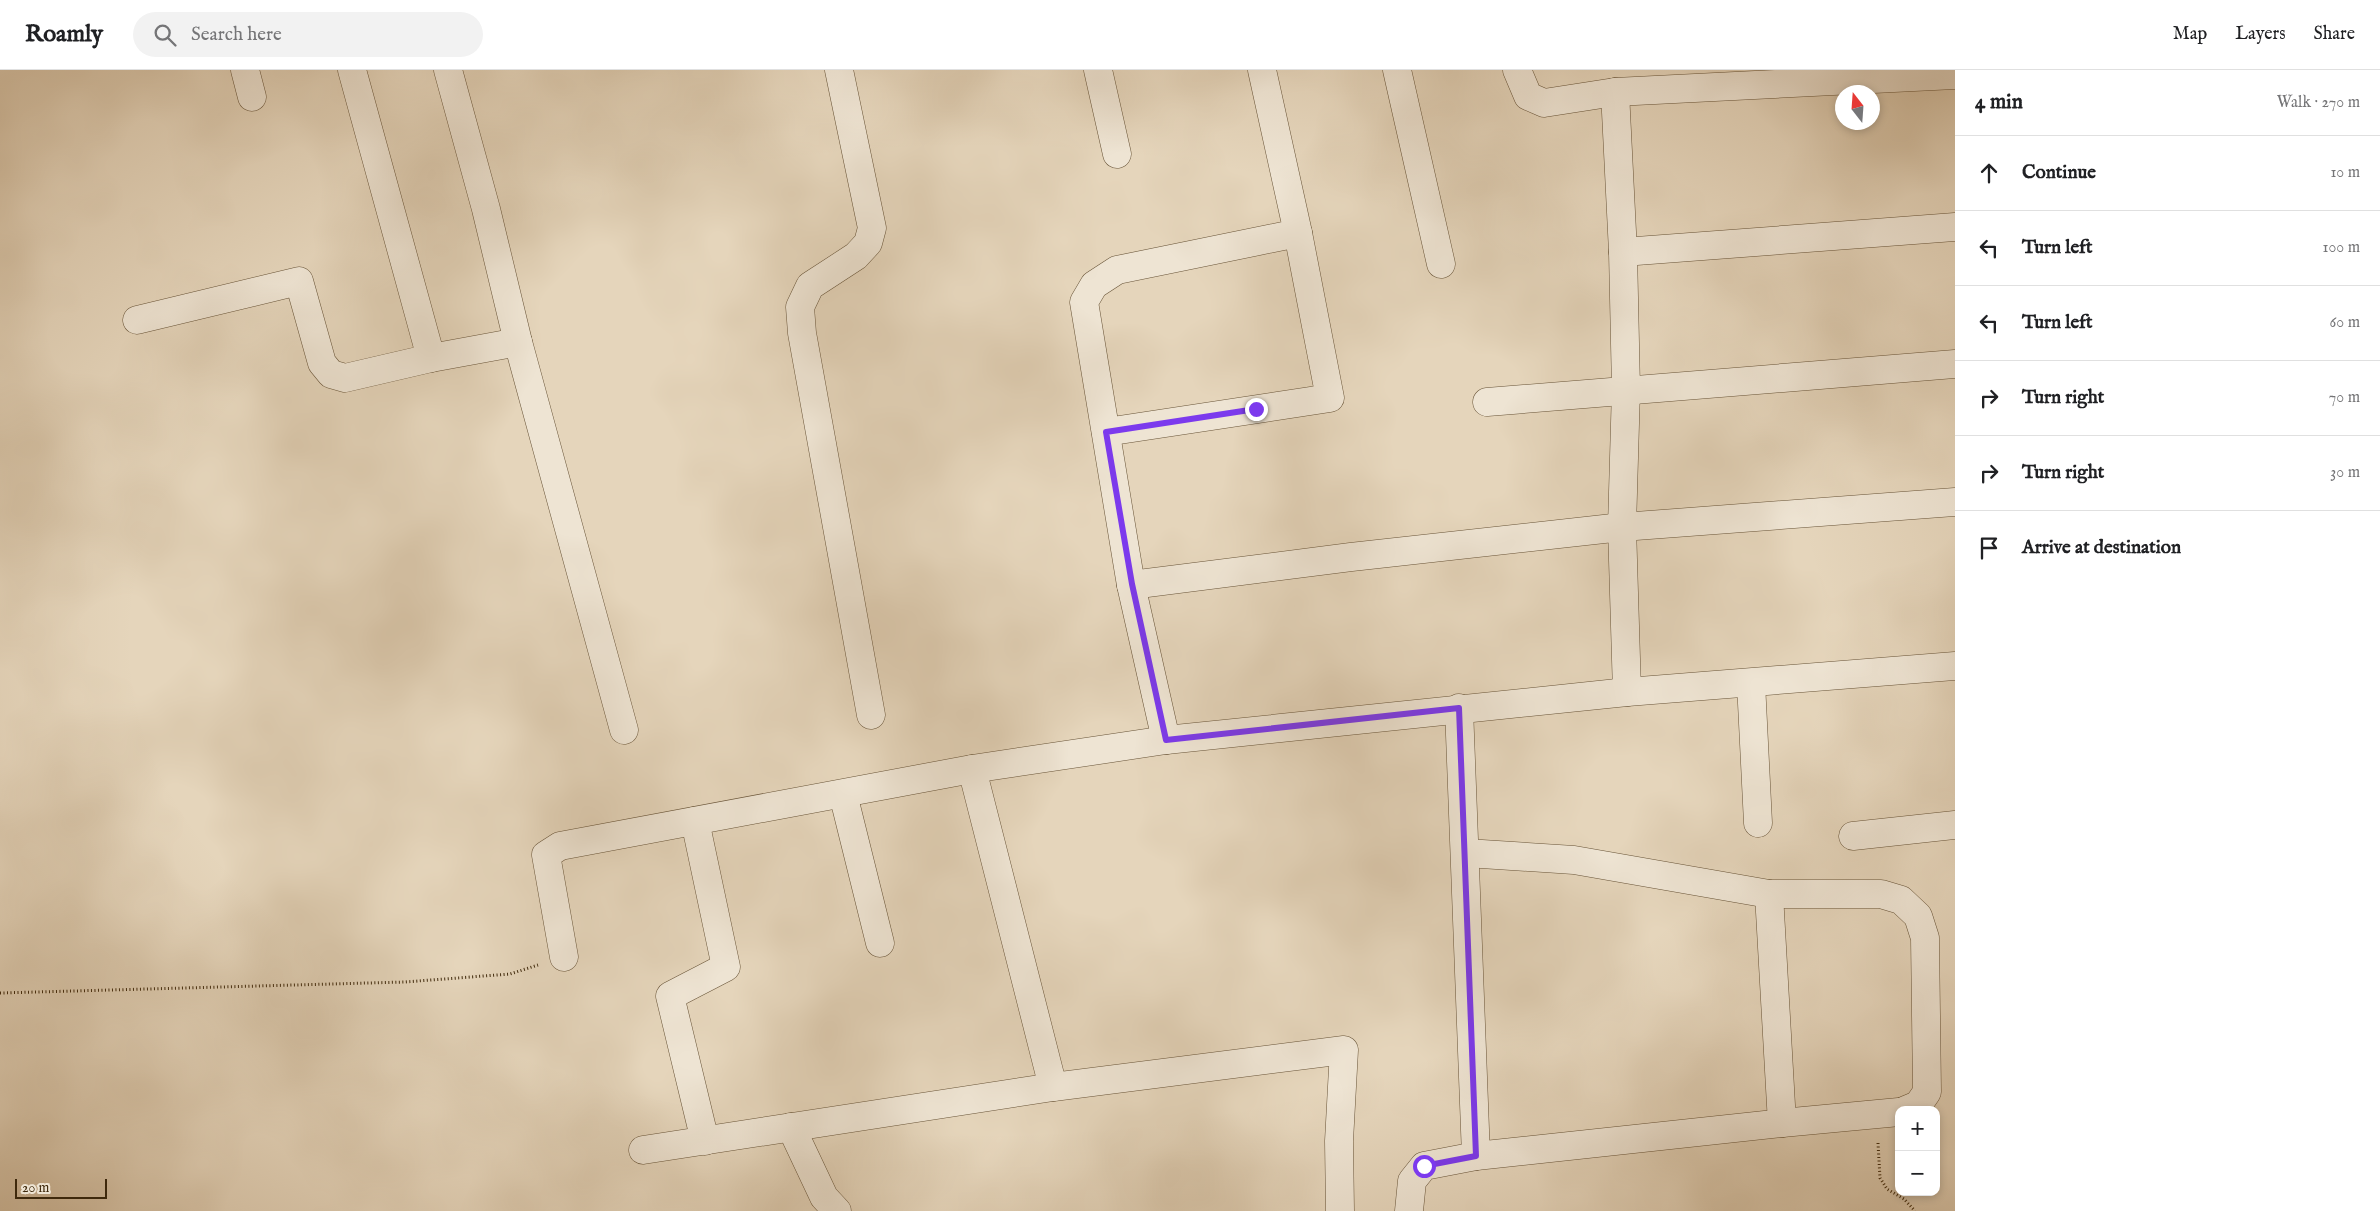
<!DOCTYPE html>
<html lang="en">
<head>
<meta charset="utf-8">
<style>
	body { margin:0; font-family:"IM FELL English",serif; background:#f2f2f2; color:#202124 }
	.controls { position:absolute; right:15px; bottom:15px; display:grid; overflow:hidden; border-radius:10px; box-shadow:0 2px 8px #0003 }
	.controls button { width:45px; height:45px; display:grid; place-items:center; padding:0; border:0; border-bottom:1px solid #e0e0e0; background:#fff; color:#202124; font:25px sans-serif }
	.compass { position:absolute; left:1835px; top:15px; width:45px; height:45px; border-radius:50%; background:#fff; box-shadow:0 2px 8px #0003; rotate:343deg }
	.scale { position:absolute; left:15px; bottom:12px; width:92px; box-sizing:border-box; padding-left:5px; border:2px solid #3f290c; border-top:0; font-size:14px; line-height:18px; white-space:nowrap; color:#3f290c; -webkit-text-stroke:4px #eee4d3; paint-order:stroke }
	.stop { position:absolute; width:15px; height:15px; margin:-11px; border:4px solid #7c3aed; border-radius:50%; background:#fff }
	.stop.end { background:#7c3aed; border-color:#fff; box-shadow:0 1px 5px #0008 }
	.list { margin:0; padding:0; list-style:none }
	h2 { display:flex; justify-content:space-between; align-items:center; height:65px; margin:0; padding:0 20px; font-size:21px }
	h2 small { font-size:16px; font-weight:400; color:#757577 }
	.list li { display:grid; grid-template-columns:32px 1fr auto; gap:15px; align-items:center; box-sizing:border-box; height:75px; padding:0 20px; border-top:1px solid #e0e0e0 }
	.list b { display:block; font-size:19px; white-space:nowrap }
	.list em { font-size:16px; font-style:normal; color:#757577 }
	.icon { flex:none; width:28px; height:28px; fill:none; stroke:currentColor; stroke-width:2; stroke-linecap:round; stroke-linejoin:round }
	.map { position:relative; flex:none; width:1955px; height:1141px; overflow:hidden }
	header { display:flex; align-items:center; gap:30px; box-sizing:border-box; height:70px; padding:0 25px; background:#fff; border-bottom:1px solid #e0e0e0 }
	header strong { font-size:24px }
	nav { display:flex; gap:28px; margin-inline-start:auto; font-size:18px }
	.search { width:350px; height:45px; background:#f2f2f2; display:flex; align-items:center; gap:12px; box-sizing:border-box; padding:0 18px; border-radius:28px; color:#757577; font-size:19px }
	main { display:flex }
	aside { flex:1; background:#fff }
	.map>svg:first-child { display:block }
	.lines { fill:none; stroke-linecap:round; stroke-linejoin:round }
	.street-casing { stroke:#685438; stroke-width:29 }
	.path { stroke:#3f290c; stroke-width:3; stroke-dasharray:1 2.5; stroke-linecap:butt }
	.street { stroke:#eee4d3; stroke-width:28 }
	.route { stroke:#7c3aed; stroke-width:6 }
</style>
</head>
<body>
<header>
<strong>Roamly</strong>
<div class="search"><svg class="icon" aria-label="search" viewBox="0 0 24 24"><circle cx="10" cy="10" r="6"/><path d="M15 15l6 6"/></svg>Search here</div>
<nav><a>Map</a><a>Layers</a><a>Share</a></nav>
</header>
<main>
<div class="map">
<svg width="1955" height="1141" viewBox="0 0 1955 1141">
	<rect width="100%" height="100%" fill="#e5d5bb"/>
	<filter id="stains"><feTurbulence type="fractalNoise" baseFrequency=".004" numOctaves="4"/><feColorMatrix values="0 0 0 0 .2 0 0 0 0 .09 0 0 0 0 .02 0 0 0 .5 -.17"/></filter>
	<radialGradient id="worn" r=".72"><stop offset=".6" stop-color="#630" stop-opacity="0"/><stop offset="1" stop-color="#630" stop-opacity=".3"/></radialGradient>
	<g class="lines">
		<defs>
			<g id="street">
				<path d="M245,0L252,27"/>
				<path d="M352,0L431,288"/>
				<path d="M448,0L486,139L518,272L624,660"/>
				<path d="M839,0L872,158L868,173L856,186L810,216L800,237L802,263L871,645"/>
				<path d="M1098,0L1117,84"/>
				<path d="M1397,0L1441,194"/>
				<path d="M1517,0L1528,26L1544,33L1615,22L1955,5"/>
				<path d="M1615,22L1623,182L1626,319L1622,457L1627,622"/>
				<path d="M1623,182L1955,157"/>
				<path d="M137,250L299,211L322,293L331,304L345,308L431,288L518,272"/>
				<path d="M1487,332L1955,294"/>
				<path d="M1106,362L1330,328L1298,163"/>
				<path d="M1131,515L1351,487L1622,457L1955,432"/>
				<path d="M1751,613L1758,753"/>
				<path d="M1166,670L1131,515L1084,232L1094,215L1117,200L1298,163L1262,0"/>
				<path d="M972,699L1053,1017"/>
				<path d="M843,724L880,873"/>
				<path d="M695,751L726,897L670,926L705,1071"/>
				<path d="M1853,766L1955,755"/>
				<path d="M1466,783L1574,790L1769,824H1881L1901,830L1918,846L1925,868L1927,1022L1918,1035L1906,1040"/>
				<path d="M564,887L546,785L560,776L972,699L1166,670L1627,622L1955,596"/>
				<path d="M1782,1053L1899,1042"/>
				<path d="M791,1057L824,1127L837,1141"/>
				<path d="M643,1080L1053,1017L1344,980L1339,1071L1340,1141"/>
				<path d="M1476,1086L1782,1053L1769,824"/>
				<path d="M1409,1141L1412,1111L1424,1096L1476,1086L1459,638"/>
			</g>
		</defs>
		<use href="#street" class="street-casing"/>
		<g class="path">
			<path d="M0,923L405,912L510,904L538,895"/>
			<path d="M1878,1073L1880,1108L1887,1119L1904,1129L1915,1141"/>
		</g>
		<use href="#street" class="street"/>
	</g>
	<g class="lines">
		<path class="route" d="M1256,339L1106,362L1132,514L1166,670L1459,638L1476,1086L1424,1096"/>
	</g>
	<rect width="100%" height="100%" filter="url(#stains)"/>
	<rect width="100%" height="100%" fill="url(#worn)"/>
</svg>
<div class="controls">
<button>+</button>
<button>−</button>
</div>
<svg class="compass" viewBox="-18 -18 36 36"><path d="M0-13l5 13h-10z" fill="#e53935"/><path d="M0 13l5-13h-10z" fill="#757577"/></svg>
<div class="scale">20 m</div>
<div class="stop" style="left:1424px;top:1096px"></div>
<div class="stop end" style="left:1256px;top:339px"></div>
</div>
<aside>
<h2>4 min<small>Walk · 270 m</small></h2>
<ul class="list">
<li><svg class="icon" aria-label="ahead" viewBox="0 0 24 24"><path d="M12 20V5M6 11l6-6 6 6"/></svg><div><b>Continue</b></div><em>10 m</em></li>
<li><svg class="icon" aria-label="left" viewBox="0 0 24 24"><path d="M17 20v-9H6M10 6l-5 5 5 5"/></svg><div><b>Turn left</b></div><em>100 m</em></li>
<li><svg class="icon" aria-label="left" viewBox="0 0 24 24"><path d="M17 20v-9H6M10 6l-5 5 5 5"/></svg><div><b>Turn left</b></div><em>60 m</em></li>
<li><svg class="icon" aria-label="right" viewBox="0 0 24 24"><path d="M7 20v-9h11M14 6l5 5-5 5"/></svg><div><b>Turn right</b></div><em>70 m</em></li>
<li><svg class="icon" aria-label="right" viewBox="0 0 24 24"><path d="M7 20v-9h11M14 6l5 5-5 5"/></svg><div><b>Turn right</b></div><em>30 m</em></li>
<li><svg class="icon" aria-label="arrive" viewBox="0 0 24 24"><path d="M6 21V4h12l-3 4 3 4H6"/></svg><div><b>Arrive at destination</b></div></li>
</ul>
</aside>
</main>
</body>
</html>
